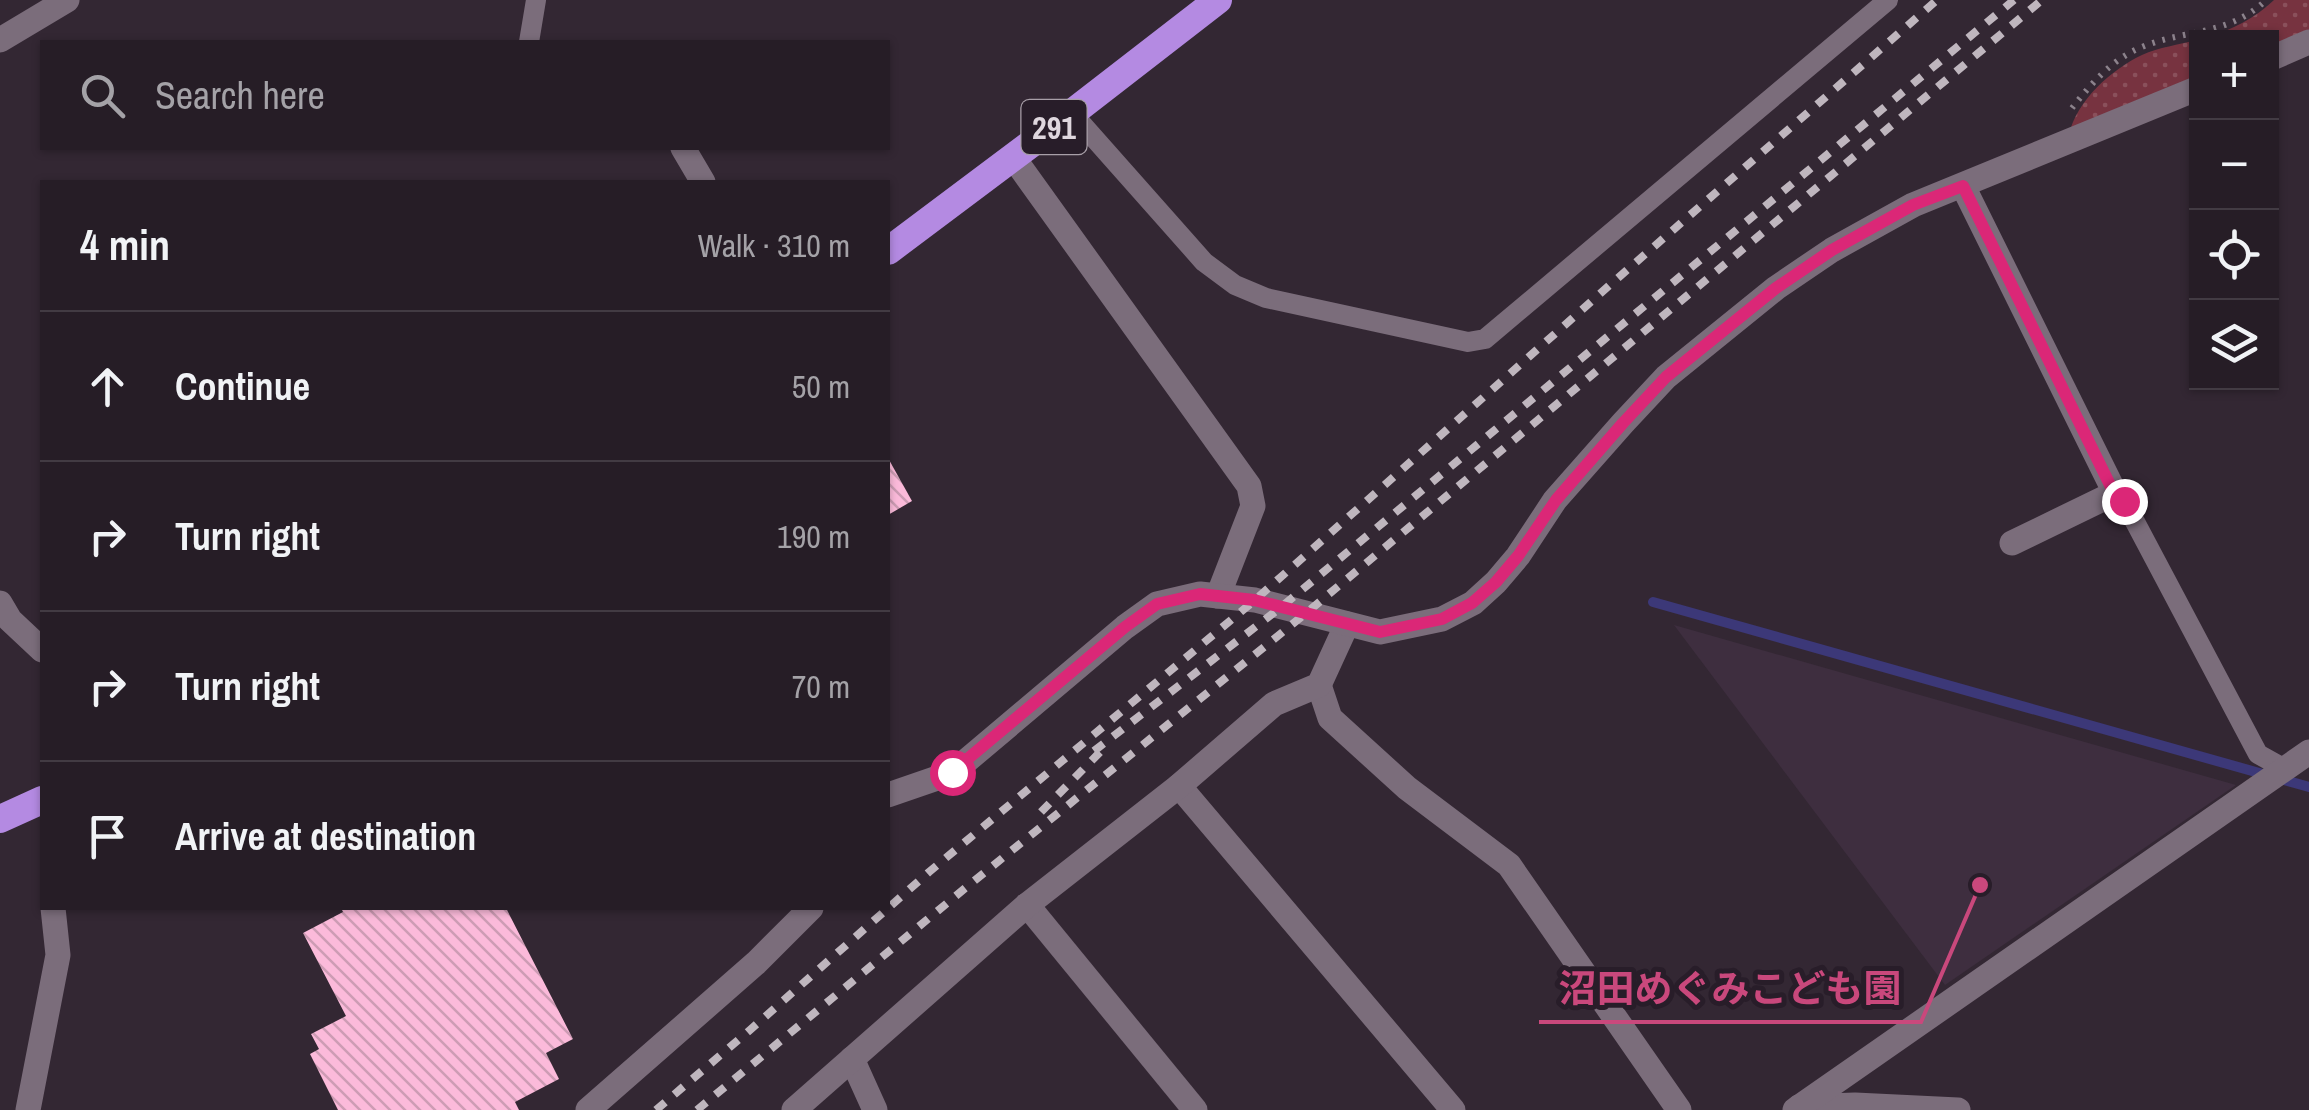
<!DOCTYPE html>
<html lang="en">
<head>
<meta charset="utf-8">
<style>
	body { margin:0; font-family:"Archivo Narrow","Noto Sans JP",sans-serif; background:#2e262e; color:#f1f3f6 }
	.controls { position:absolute; right:30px; top:30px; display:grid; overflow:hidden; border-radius:0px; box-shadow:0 2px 8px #0004 }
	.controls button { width:90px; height:90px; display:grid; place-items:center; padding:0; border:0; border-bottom:2px solid #423b43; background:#261d26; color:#f1f3f6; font:50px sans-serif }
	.stop { position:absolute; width:30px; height:30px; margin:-22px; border:8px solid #db2777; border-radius:50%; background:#fff }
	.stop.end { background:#db2777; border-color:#fff; box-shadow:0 2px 10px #0008 }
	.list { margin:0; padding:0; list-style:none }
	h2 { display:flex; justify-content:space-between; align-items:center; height:130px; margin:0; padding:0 40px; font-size:42px }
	h2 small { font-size:32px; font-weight:400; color:#a4a2a7 }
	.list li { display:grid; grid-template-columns:65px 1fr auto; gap:30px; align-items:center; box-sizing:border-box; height:150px; padding:0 40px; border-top:2px solid #423b43 }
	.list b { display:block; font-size:38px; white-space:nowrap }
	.list em { font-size:32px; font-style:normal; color:#a4a2a7 }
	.icon { flex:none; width:55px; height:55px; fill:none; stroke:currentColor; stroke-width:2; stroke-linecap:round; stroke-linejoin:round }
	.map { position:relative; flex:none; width:2309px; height:1110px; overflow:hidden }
	.search { position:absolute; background:#261d26; box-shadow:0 2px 8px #0004; left:40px; top:40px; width:850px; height:110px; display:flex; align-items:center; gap:25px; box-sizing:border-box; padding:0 35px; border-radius:0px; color:#a4a2a7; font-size:38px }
	.panel { position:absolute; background:#261d26; box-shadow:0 2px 8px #0004; left:40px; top:180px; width:850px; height:730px; border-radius:0px }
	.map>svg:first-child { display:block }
	.built { fill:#3e2e3f }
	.grass { fill:url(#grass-dots) }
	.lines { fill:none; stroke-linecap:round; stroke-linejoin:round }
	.stream { stroke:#3c3878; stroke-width:10 }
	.building { fill:url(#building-back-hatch) }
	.path { stroke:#8c828c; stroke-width:6; stroke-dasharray:2.5 8; stroke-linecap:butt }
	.service { stroke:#7b6d7b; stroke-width:20 }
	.minor { stroke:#7b6d7b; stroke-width:25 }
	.tertiary { stroke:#7b6d7b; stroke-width:25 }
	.trunk { stroke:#b48ae2; stroke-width:28 }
	.rail { stroke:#bfb6be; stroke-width:8; stroke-dasharray:12 12; stroke-linecap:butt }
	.route { stroke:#db2777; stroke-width:12 }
	.labels { text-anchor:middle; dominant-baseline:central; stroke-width:10; stroke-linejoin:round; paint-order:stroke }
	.shield { fill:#281d29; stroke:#a89fa8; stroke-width:2.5 }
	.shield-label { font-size:32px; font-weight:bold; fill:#dfd7de }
	.leader { fill:none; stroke:#c9487c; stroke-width:4 }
	.callout-dot { fill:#c9487c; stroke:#281d29; stroke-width:4 }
	.callout-label { font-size:38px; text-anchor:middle; font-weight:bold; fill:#c9487c; stroke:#281d29; stroke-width:10; stroke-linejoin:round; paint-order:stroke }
</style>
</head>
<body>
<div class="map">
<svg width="2309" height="1110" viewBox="0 0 2309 1110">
	<defs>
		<pattern id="grass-dots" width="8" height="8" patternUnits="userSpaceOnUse" patternTransform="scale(2.5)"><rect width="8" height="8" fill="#773340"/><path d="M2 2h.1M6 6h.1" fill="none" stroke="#8a505b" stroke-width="1.8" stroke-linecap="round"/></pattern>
		<pattern id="building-back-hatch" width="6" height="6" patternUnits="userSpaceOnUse" patternTransform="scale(2.5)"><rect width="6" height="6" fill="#fbbada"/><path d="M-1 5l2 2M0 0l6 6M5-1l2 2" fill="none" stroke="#cd9cb4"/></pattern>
	</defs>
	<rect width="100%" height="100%" fill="#332733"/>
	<path class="built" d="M1674,625L2236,785L1945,985Z"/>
	<g class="grass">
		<path d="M2274,0H2309V35L2272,50V38H2206C2233,29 2254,19 2274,0Z"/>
		<path d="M2196,40V82L2069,135C2076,101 2112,69 2142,55C2159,47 2179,45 2196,40Z"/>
	</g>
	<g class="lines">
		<path class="stream" d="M1653,602L2309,787"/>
	</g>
	<g class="building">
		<path d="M888,458L912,501L888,515Z"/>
		<path d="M341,908H506L573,1039L546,1053L559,1079L515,1102L519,1110H338L310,1054L319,1049L311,1034L346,1016L303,933L343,912Z"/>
	</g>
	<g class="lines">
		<path class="path" d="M2072,108C2091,84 2112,59 2142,47C2185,29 2229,36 2266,0"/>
		<g class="service">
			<path d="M529,42L536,0"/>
			<path d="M1072,113L1204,262L1235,285L1266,298L1468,342L1485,339L1888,0"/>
			<path d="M2115,493L2124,501L2258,754L2285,769"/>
		</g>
		<g class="minor">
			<path d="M0,40L67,0"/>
			<path d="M683,148L703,182"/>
			<path d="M1013,157L1249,486L1253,506L1218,596"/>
			<path d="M1963,186L2115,493L2012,543"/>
			<path d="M0,603L10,620L42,650"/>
			<path d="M1319,685L1330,718L1407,788L1509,865L1679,1110"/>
			<path d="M1179,786L1453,1110"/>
			<path d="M1027,905L1195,1110"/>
			<path d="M852,1059L875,1110"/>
			<path d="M1799,1107L1855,1105L1958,1110"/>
			<path d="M28,1110L58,955L53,908"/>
			<path d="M588,1110L756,963L811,908"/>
			<path d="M794,1110L1027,905L1179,786L1274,704L1319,685L1347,624"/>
			<path d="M1795,1110L2309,752"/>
		</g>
		<g class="tertiary">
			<path d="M2272,58L2309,42"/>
			<path d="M888,795L952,773L1125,627L1157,604L1200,594L1255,600L1380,632L1442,619L1473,603L1496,582L1518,556L1555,500L1623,423L1666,377L1776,288L1832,250L1913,205L2196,89"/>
		</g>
		<g class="trunk">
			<path d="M888,251L1072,113L1218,0"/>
			<path d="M0,819L42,800"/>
		</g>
		<g class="rail">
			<path d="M1094,751L1280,608L2014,0"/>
			<path d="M1041,812L1108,744"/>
			<path d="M656,1110L750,1030L929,872L1255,600L1611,284L1937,0"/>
			<path d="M697,1110L969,885L1305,614L2042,0"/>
		</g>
	</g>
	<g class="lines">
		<path class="route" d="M952,772L1125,627L1157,604L1200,594L1254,600L1380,632L1442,619L1472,603L1496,582L1518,556L1556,500L1623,423L1666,377L1776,288L1832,250L1913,205L1963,186L2114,493L2124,501"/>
	</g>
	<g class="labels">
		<rect class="shield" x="1021.5" y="100" width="65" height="54" rx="8"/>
		<g class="shield-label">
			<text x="1054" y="127">291</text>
		</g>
	</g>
	<path class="leader" d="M1980 885L1921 1022H1539"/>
	<circle class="callout-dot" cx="1980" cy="885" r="10"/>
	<g class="callout-label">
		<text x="1730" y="1002">沼田めぐみこども園</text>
	</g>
</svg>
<div class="controls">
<button>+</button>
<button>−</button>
<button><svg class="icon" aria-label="locate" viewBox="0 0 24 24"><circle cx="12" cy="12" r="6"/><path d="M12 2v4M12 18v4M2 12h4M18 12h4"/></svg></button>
<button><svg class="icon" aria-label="layers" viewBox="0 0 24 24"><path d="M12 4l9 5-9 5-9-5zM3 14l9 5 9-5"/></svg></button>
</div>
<div class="stop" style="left:952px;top:772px"></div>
<div class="stop end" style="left:2124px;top:501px"></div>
<div class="search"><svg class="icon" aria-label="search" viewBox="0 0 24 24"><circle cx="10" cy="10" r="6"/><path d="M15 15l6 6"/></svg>Search here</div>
<section class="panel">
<h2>4 min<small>Walk · 310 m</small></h2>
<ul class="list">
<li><svg class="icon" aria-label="ahead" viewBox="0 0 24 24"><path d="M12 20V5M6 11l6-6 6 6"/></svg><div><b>Continue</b></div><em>50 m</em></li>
<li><svg class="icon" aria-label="right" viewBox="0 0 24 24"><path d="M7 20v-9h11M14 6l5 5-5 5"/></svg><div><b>Turn right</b></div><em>190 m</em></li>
<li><svg class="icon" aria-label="right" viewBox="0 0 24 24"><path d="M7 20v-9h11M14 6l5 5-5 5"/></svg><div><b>Turn right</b></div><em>70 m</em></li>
<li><svg class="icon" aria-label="arrive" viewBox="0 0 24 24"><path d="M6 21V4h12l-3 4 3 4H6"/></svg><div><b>Arrive at destination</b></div></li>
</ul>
</section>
</div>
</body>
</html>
